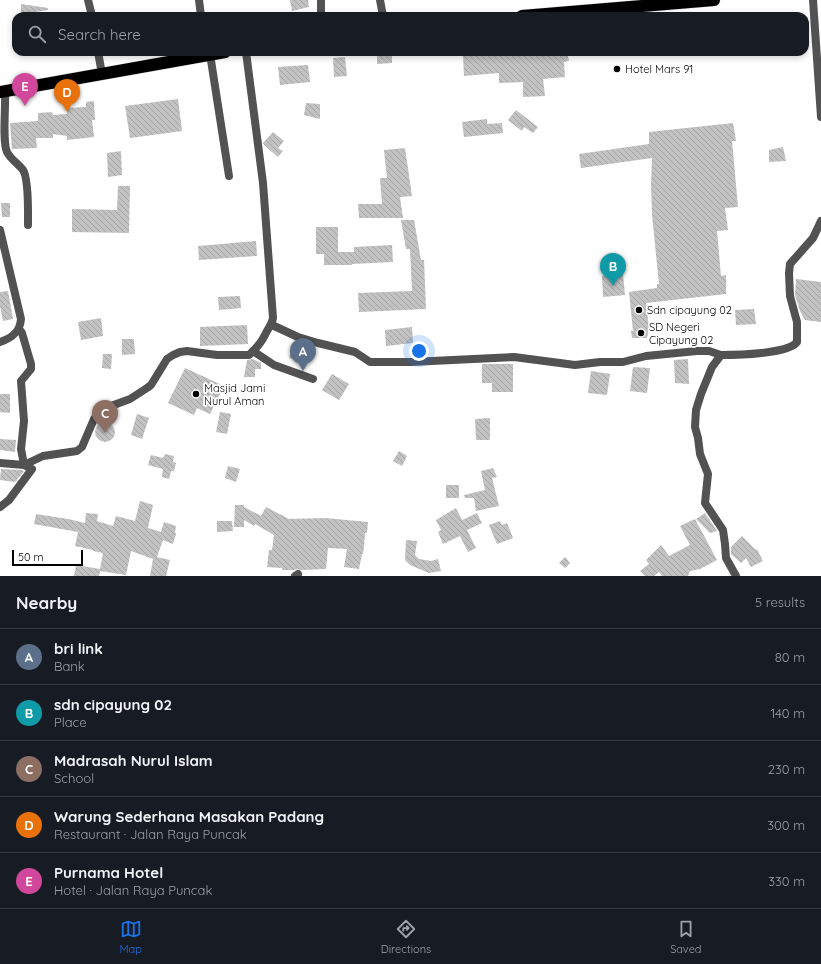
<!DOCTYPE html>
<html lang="en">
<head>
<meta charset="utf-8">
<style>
	body { margin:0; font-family:Quicksand,sans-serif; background:#242831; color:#f1f3f6 }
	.scale { position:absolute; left:12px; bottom:10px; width:71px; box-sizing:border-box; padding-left:4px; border:2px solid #000; border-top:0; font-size:11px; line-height:14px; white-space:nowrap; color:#000; -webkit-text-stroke:3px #fff; paint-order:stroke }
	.you { position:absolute; left:419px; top:351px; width:14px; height:14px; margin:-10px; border:3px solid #fff; border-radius:50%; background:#1a73e8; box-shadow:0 0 0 6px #1a73e833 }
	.badge { display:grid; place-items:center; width:26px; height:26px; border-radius:50%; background:#1a73e8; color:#fff; font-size:13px; font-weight:700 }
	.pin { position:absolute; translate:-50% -33px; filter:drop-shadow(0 1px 2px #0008) }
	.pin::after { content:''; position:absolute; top:21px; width:14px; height:12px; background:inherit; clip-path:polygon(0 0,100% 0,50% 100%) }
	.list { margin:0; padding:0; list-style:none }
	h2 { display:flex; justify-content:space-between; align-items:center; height:52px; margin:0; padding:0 16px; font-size:17px }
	h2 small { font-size:13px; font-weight:400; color:#9ea1a6 }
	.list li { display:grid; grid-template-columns:26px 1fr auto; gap:12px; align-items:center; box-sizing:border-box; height:56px; padding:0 16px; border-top:1px solid #363941 }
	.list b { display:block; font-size:15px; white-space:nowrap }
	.list p { margin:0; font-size:13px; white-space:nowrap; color:#9ea1a6 }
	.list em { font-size:13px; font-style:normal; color:#9ea1a6 }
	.icon { flex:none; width:22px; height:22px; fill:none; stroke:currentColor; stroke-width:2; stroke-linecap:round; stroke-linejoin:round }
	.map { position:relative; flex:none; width:821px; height:576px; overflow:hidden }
	.search { position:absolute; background:#171b24; box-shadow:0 2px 6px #0003; left:12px; right:12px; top:12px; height:44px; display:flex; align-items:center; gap:10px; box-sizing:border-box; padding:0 14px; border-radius:12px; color:#9ea1a6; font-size:15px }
	.sheet { height:332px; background:#171b24 }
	nav { display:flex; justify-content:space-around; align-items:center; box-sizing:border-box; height:56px; border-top:1px solid #363941; background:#171b24; font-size:11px; color:#9ea1a6 }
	nav a { display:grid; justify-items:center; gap:2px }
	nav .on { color:#1a73e8 }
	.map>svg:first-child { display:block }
	.building { fill:url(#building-back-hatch) }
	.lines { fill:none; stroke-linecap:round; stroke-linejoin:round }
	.highway-casing { stroke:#dbdbdb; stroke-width:13 }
	.street { stroke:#525252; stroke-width:8 }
	.highway { stroke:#000; stroke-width:12 }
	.poi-dot { fill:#000; stroke:#fff; stroke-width:1.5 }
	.labels { text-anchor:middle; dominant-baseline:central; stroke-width:3.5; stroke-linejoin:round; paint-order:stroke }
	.poi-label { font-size:11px; fill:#000; stroke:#fff; text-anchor:start }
</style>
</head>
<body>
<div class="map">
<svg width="821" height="576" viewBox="0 0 821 576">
	<defs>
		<pattern id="building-back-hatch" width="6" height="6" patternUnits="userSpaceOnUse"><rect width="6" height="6" fill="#c2c2c2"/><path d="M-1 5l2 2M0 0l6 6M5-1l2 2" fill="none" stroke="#a5a5a5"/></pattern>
	</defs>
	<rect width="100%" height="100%" fill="#fff"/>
	<g class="building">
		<path d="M290,0H308L309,7L292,11Z"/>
		<path d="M21,4L48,8V10L21,14Z"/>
		<path d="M377,52H392V63L377,64Z"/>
		<path d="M506,52H567L569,61L564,62L565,77L543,79L545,96L523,97V82L499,83V73L464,76L463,56Z"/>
		<path d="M345,57L347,76L334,77L333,58Z"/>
		<path d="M308,65L310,82L280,85L278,67Z"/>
		<path d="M178,99L182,131L130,138L125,106Z"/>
		<path d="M94,101L95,120H92L94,137L67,140V136L53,134V138H36L37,148L12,149L10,123L38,121V113L52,112L53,115L67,114V108L86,107V102Z"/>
		<path d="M306,103L320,104V119L304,115Z"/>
		<path d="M516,110L538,127L533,133L524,127L522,131L508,120Z"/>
		<path d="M487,119V124L502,123L503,133L464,137L462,122Z"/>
		<path d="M733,123L736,141H732L738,207L725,208L728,230L717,231L721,276L726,275V294L646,303L649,328L647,338H632L631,331H633L629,292L657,288V284H659L652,215L651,185L652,158L581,168L579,154L649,144V132Z"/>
		<path d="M273,132L284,141L278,148L283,151L278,157L264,145L263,143Z"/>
		<path d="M783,147L786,161L769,162V150Z"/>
		<path d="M405,148L412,196L400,197L403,218H359L358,204H382L380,178H387L384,150Z"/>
		<path d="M121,151L122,175L108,177L107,153Z"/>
		<path d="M118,186H130L129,233L72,232V209L117,210Z"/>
		<path d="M1,203H10V217H2Z"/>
		<path d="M401,220H414L421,260H424L426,309L359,312L358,293L412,291L410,249H406Z"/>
		<path d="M316,227H338V252H354V247L392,245L393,262L352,264V265H324V254H316Z"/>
		<path d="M256,241L257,256L199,260L198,246Z"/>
		<path d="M623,274L625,295L603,297L602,276Z"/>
		<path d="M796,279L821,282V322L805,320L800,311L795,295Z"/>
		<path d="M8,291L13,319L3,321L0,306V292Z"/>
		<path d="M240,296L241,308L219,310L218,297Z"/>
		<path d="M754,309L756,324L736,325L735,310Z"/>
		<path d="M101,318L103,336L81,340L78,322Z"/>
		<path d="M247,325L248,344L200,346V327Z"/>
		<path d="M412,327L413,343L386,346L385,330Z"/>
		<path d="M122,339H134L135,354L122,355Z"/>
		<path d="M292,347L305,350L300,361L289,358Z"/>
		<path d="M103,354H112L111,369L102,368Z"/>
		<path d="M253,359L261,363V369H255V377H244L247,360Z"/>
		<path d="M688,359L689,384L675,383L674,360Z"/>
		<path d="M482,364H513V392H492V383H482Z"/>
		<path d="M633,367L650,368L647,393L630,391Z"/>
		<path d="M185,368L224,386L210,414L197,408L194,415L168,403Z"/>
		<path d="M591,371L610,374L607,395L588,393Z"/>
		<path d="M332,374L349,384L339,400L322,390Z"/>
		<path d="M0,394H10V413L0,412Z"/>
		<path d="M220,412L231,414L227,434L216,432Z"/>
		<path d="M137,414L149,418L142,439L131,435Z"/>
		<path d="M490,418V440H476L475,419Z"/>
		<circle cx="105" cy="432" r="10"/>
		<path d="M0,439L16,440L15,452L0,450Z"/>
		<path d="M399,451L407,456L402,466L393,461Z"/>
		<path d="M165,454L174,456L173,462L176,463L174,471H171L169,479L162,477L163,469L148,465L151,455L163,458Z"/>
		<path d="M228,466L240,469L236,482L225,478Z"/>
		<path d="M493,468L497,477L492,478L499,506L476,511L474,498H465L464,495L485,490L481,471Z"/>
		<path d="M1,469L22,470L24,471L15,482L0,480Z"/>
		<rect x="446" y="485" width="13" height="13"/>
		<path d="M140,501L153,505L148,528L161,532L164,522L176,526L175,532L176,534L173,544L163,540L157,557L170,560L166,576H150L153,559L131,551L126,575L100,571L99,576H74L76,565L100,569L103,553L93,551V550L75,546L78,532L34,524L36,514L68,519L85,523L86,513L98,514L97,521L113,526L116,516L135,521Z"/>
		<path d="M235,505H244V507L261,516L266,507L289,519L325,518L368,522L367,533H365L364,547L363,554H362L359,569L344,567L347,549L328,548L326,569L301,570L298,569L294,570H282V568L267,567L269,550H272L274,535L255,524L254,526L244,520V527H234Z"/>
		<path d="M456,508L462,520L477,513L482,523L467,530L476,548L468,552L460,536L443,544L438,532L441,530L436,520Z"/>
		<path d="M705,513L717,531L710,533L696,519Z"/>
		<path d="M695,519L717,560L700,569L690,571L688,576H662L659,572L654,576H645L640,571L649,564L646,560L661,545L669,556L690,545L680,526Z"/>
		<path d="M217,521H232L233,531L217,532Z"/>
		<path d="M500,521L502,525L507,523L513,538L497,544L489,525Z"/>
		<path d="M742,536L756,550L757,549L763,561L751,567L746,558L741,563L731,554V547Z"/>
		<path d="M406,540L417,541L415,555L419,559L431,561L438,559L441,571L429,573L410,565L405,560Z"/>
		<path d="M565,557L570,563L565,568L559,563Z"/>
	</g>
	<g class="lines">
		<defs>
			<g id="highway">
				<path d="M522,16L714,0"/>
				<path d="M0,92L225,52"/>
			</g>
		</defs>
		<use href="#highway" class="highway-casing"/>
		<g class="street">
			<path d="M88,0L92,16"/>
			<path d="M199,0L201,16"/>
			<path d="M321,0V16"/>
			<path d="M380,0L383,16"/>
			<path d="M813,0L821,117"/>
			<path d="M98,52L102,74"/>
			<path d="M210,54L229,176"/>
			<path d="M5,91C6,105 2,141 7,152C11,160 19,164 23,170C29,179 28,213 28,225"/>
			<path d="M0,230L21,319C20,332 12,338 0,342"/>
			<path d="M272,325L298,337L318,343L355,352L370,362H411L514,357L575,365L600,362H623L646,356L697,351H709L721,355"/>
			<path d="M253,351L274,365L313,379"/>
			<path d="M0,463L24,465L21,449L24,421L21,381L31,369V364L22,333L19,329"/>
			<path d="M0,507L9,500L32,469L24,465L43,456L77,451L82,447L94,419L99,413L111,406L130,399L147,388L151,385L167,359L173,355L180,352L187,351L217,355H249C257,348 261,343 265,335C268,328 272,325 273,318L263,183L246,52"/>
			<path d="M295,576L298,574"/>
			<path d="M736,576L726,558L725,544L723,530L705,503L708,474L700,454L698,438L695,427L696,410L701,394L712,367L721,355C737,355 788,354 797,342V322L790,296L789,273L790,264L813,238L821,221"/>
		</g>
		<use href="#highway" class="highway"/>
	</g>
	<g class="poi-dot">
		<circle cx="617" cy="69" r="4"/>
		<circle cx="639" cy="310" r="4"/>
		<circle cx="641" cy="333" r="4"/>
		<circle cx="196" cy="394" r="4"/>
	</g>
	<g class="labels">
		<g class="poi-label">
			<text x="625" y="69">Hotel Mars 91</text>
			<text x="647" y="310">Sdn cipayung 02</text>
			<text x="649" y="327">SD Negeri<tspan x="649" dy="13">Cipayung 02</tspan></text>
			<text x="204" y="388">Masjid Jami<tspan x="204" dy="13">Nurul Aman</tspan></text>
		</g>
	</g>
</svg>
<div class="scale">50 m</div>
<div class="you"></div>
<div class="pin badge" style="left:303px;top:371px;background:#5c6f8a">A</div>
<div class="pin badge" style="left:613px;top:286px;background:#0f9aa8">B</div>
<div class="pin badge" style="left:105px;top:433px;background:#8d6e63">C</div>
<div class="pin badge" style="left:67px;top:112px;background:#e8710a">D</div>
<div class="pin badge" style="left:25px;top:106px;background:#d1479c">E</div>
<div class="search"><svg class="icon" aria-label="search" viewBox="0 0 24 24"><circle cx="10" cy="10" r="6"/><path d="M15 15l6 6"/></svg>Search here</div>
</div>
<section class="sheet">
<h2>Nearby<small>5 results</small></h2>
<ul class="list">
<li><span class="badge" style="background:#5c6f8a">A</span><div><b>bri link</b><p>Bank</p></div><em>80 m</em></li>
<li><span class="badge" style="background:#0f9aa8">B</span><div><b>sdn cipayung 02</b><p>Place</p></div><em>140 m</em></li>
<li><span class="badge" style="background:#8d6e63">C</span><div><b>Madrasah Nurul Islam</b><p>School</p></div><em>230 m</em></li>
<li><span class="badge" style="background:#e8710a">D</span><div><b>Warung Sederhana Masakan Padang</b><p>Restaurant · Jalan Raya Puncak</p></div><em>300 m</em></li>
<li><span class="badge" style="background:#d1479c">E</span><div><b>Purnama Hotel</b><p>Hotel · Jalan Raya Puncak</p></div><em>330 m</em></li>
</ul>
</section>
<nav>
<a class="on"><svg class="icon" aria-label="map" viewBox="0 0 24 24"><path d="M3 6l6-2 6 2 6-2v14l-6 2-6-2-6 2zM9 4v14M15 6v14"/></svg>Map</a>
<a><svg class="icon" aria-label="directions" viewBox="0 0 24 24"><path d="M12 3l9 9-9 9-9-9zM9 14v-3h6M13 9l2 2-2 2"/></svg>Directions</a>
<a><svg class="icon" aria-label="saved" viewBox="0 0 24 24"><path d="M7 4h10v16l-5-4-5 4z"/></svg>Saved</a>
</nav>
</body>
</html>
